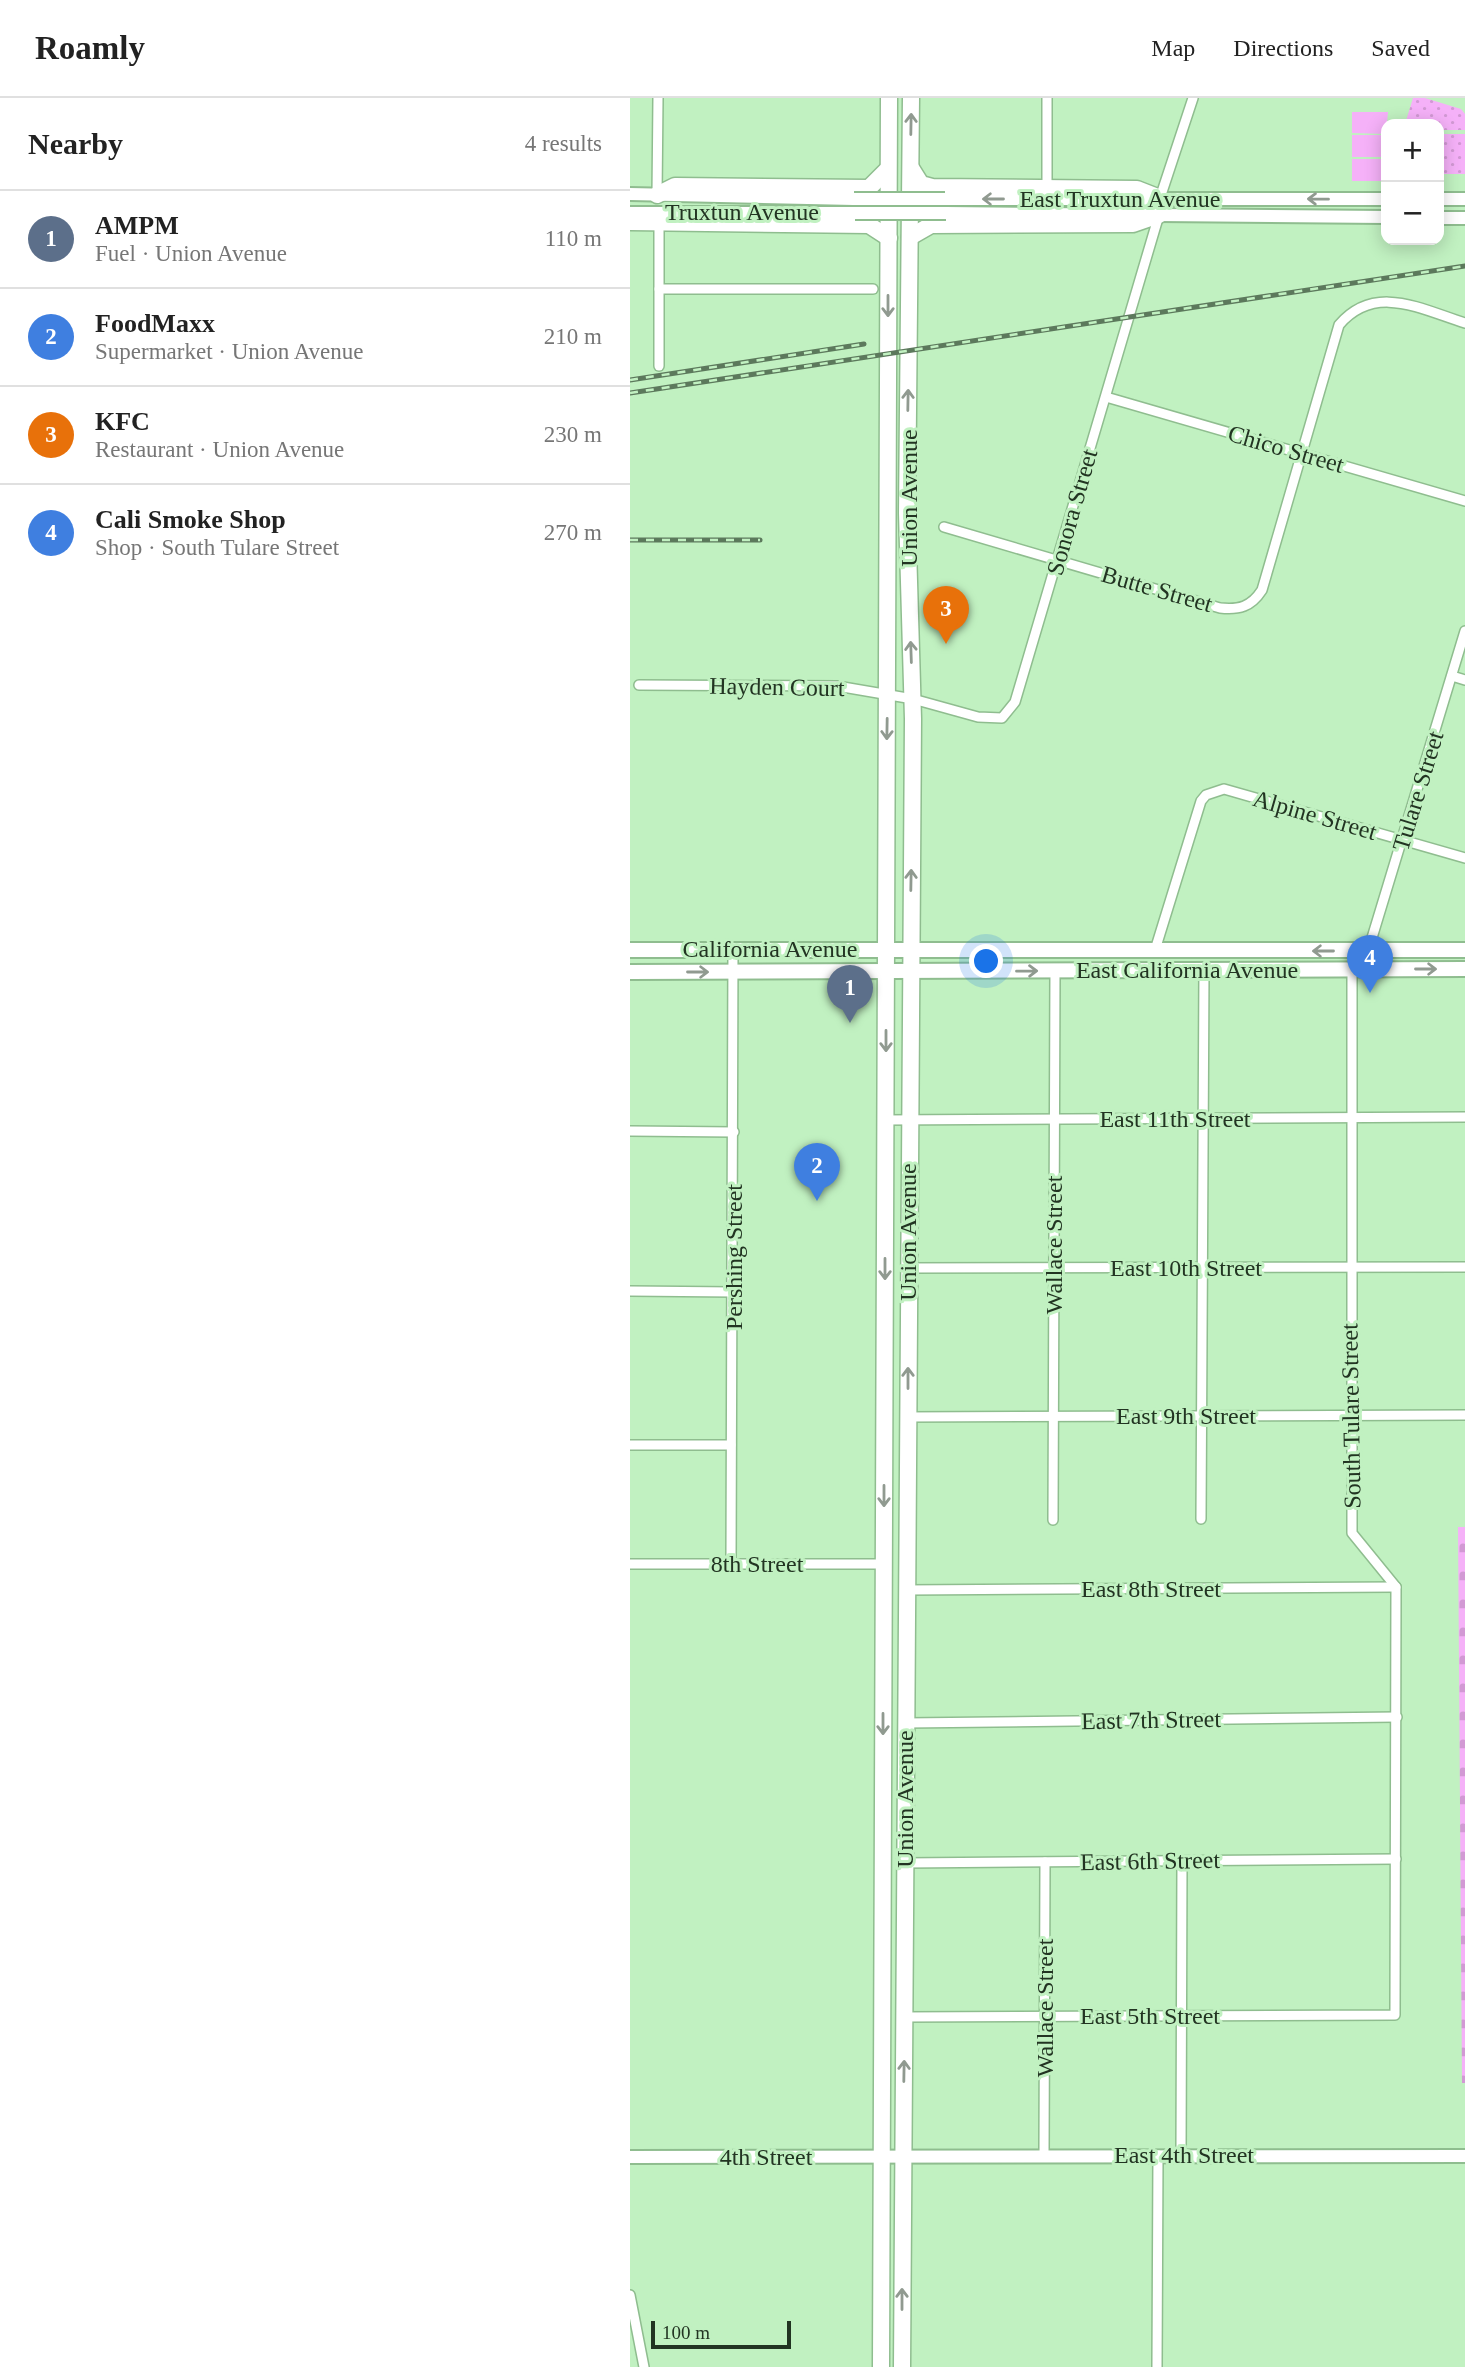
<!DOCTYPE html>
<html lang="en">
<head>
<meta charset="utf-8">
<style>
	body { margin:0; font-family:"Times New Roman",serif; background:#f6f6f6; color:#222 }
	.controls { position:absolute; right:21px; top:21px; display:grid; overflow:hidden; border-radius:14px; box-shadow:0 4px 18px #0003 }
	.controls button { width:63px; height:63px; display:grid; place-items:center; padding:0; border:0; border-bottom:2px solid #e0e0e0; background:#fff; color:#222; font:35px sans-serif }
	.scale { position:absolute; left:21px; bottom:18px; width:140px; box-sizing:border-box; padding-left:7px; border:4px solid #223422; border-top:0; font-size:19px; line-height:24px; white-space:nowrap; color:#223422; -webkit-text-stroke:5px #c1f1c1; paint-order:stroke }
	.you { position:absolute; left:357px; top:864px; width:24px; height:24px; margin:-18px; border:5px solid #fff; border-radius:50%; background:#1a73e8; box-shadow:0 0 0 10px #1a73e833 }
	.badge { display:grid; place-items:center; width:46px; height:46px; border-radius:50%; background:#93339b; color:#fff; font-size:23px; font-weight:700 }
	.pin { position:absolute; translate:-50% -58px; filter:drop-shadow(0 2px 4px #0008) }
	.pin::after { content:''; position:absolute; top:37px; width:24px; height:21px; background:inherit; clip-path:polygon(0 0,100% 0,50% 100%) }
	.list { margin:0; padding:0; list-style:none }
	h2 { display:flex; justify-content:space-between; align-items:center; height:91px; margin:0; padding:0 28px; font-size:30px }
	h2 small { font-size:23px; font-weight:400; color:#767676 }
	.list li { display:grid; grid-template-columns:46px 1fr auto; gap:21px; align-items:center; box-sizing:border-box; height:98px; padding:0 28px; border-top:2px solid #e0e0e0 }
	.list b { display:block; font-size:26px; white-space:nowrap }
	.list p { margin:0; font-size:23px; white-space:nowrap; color:#767676 }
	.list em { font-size:23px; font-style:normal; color:#767676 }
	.map { position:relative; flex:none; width:835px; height:2269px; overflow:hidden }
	header { display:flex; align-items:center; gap:42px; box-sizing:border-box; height:98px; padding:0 35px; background:#fff; border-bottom:2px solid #e0e0e0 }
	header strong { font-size:33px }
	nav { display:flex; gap:38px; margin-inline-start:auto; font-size:24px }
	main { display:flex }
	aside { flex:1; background:#fff }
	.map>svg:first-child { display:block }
	.grass { fill:url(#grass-dots) }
	.cemetery { fill:url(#cemetery-stones) }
	.garden { fill:#f5b1f8 }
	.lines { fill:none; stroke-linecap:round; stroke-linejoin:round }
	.street-casing { stroke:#8fbd8f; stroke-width:12 }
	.secondary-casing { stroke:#8fbd8f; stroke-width:16 }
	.primary-casing { stroke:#8fbd8f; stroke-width:18 }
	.highway-casing { stroke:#8fbd8f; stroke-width:19 }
	.street { stroke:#fff; stroke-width:9 }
	.secondary { stroke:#fff; stroke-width:12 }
	.primary { stroke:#fff; stroke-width:14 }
	.highway { stroke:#fff; stroke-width:16 }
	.rail-casing { stroke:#5c795c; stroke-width:5 }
	.rail { stroke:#c1f1c1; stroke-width:2.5; stroke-dasharray:8; stroke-linecap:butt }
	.secondary-bridge-casing { stroke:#8fbd8f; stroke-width:16; stroke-linecap:butt }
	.secondary-bridge { stroke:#fff; stroke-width:12 }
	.oneway { stroke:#909a90 }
	.labels { text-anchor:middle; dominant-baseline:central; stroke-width:6; stroke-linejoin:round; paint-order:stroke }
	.street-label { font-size:24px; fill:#223422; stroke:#c1f1c1 }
</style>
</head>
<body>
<header>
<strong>Roamly</strong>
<nav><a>Map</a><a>Directions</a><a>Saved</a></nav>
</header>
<main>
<aside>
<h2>Nearby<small>4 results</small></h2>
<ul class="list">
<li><span class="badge" style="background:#5c6f8a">1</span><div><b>AMPM</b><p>Fuel · Union Avenue</p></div><em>110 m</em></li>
<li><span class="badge" style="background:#3f7fe0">2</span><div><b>FoodMaxx</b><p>Supermarket · Union Avenue</p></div><em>210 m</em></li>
<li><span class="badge" style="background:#e8710a">3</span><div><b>KFC</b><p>Restaurant · Union Avenue</p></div><em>230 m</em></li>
<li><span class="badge" style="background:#3f7fe0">4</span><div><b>Cali Smoke Shop</b><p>Shop · South Tulare Street</p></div><em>270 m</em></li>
</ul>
</aside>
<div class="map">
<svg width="835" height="2269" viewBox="0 0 835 2269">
	<defs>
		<pattern id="grass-dots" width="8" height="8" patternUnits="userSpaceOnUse" patternTransform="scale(1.75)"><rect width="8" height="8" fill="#f5b1f8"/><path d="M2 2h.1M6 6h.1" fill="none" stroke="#d299d4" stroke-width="1.8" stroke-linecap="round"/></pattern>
		<pattern id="cemetery-stones" width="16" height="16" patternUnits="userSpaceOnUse" patternTransform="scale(1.75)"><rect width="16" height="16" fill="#f5b1f8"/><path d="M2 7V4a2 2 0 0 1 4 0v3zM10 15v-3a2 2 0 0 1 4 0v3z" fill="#d299d4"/></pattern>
	</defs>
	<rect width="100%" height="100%" fill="#c1f1c1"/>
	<g class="grass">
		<path d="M783,0H795L831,11L835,16V32H809V26H775Z"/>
		<rect x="809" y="36" width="26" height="40"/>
	</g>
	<path class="cemetery" d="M828,1429H835V1985H832Z"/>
	<g class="garden">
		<path d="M722,14H758L756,36L722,35Z"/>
		<rect x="722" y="37" width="34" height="22"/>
		<rect x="722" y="61" width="34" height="22"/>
	</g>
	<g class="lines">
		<defs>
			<g id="street">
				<path d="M417,90V0"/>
				<path d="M27,97L28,0"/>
				<path d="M530,100L563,0"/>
				<path d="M29,191H243"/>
				<path d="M29,268V123"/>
				<path d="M476,299L835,403"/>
				<path d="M314,429L590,510C609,512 621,509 632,492L709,227C745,185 790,211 835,225"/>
				<path d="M822,578L835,582"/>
				<path d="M9,587L207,588L283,601L348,619L372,620L385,604L529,117"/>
				<path d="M525,852L571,703L576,697L594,691L835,760"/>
				<path d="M738,853L835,533"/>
				<path d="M255,1022L835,1019"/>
				<path d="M0,1033L104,1034"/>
				<path d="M278,1170L835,1169"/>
				<path d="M0,1193L104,1194"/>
				<path d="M277,1319L835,1317"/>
				<path d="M0,1347H101"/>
				<path d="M571,1421L574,872"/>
				<path d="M423,1422L425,872"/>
				<path d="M0,1466H254"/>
				<path d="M101,1466L103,851"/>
				<path d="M276,1492L766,1489"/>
				<path d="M276,1625L767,1619"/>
				<path d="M275,1765L766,1761"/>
				<path d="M274,1919L765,1917L766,1489L722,1435V871"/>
				<path d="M414,2057L415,1764"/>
				<path d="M551,2057L552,1763"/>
				<path d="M0,2197L14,2269"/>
				<path d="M527,2269L528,2057"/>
			</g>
			<g id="secondary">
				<path d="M0,96L224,101"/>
				<path d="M315,101H756"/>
				<path d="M809,101H835"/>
				<path d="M0,115H225"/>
				<path d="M316,115L756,119"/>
				<path d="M809,120H835"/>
				<path d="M0,2059L835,2058"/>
			</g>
			<g id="primary">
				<path d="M0,852H835"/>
				<path d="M0,874L835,871"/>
			</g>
			<g id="highway">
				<path d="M281,70L291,86L302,89L507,91L530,100"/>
				<path d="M27,97L45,88L239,90L258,71"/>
				<path d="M0,124L239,127L259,140"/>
				<path d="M280,139L301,127L503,126L529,117"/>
				<path d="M251,2269L259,0"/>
				<path d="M272,2269L283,621L277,415L281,0"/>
			</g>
		</defs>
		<use href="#street" class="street-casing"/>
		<use href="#secondary" class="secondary-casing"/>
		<use href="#primary" class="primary-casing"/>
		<use href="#highway" class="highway-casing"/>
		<use href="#street" class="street"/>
		<use href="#secondary" class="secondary"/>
		<use href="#primary" class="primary"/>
		<use href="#highway" class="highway"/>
		<defs>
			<g id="rail">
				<path d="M0,282L234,246"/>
				<path d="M0,295L835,168"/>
				<path d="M0,442H130"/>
			</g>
		</defs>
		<use href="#rail" class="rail-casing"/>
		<use href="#rail" class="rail"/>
		<defs>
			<g id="secondary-bridge">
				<path d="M224,101H315"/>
				<path d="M225,115H316"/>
			</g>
		</defs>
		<use href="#secondary-bridge" class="secondary-bridge-casing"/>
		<use href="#secondary-bridge" class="secondary-bridge"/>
	</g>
	<defs><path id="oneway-shaft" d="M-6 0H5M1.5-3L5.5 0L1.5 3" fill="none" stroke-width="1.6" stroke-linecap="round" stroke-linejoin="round" transform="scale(1.75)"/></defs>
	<g class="oneway">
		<use href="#oneway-shaft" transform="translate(281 26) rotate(-89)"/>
		<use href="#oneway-shaft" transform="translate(363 101) rotate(180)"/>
		<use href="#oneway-shaft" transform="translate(688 101) rotate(-179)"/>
		<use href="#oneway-shaft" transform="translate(258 208) rotate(90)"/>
		<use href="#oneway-shaft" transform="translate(278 302) rotate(-89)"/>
		<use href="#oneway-shaft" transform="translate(281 554) rotate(-92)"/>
		<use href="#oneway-shaft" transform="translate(257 631) rotate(91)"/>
		<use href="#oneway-shaft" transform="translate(281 782) rotate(-89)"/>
		<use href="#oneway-shaft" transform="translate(693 853) rotate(180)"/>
		<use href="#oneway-shaft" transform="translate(796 871)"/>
		<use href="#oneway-shaft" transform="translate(397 873) rotate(-1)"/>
		<use href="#oneway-shaft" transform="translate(68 874)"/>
		<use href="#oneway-shaft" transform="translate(256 943) rotate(90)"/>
		<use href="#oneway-shaft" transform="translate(255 1171) rotate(90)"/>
		<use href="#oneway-shaft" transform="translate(278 1280) rotate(-90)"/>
		<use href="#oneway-shaft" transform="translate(254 1398) rotate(90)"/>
		<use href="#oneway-shaft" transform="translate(253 1626) rotate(90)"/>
		<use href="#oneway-shaft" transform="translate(274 1973) rotate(-89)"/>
		<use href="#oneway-shaft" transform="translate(272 2201) rotate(-90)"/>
	</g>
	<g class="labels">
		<g class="street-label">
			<text x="490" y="101">East Truxtun Avenue</text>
			<text x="112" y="114">Truxtun Avenue</text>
			<text transform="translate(656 351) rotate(16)">Chico Street</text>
			<text transform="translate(279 400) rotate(-90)">Union Avenue</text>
			<text transform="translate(442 414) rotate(-74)">Sonora Street</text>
			<text transform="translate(527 491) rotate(16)">Butte Street</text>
			<text transform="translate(147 589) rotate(1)">Hayden Court</text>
			<text transform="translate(788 693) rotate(-73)">Tulare Street</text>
			<text transform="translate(685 717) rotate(16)">Alpine Street</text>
			<text x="140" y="851">California Avenue</text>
			<text x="557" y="872">East California Avenue</text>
			<text x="545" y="1021">East 11th Street</text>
			<text transform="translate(278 1134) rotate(-90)">Union Avenue</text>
			<text transform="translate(424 1147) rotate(-90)">Wallace Street</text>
			<text transform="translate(104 1159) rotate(-90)">Pershing Street</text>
			<text x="556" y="1170">East 10th Street</text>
			<text x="556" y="1318">East 9th Street</text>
			<text transform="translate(721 1318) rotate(-91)">South Tulare Street</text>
			<text x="127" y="1466">8th Street</text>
			<text x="521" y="1491">East 8th Street</text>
			<text transform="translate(521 1622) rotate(-1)">East 7th Street</text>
			<text transform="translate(275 1701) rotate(-90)">Union Avenue</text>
			<text transform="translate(520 1763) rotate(-1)">East 6th Street</text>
			<text transform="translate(415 1910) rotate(-90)">Wallace Street</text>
			<text x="520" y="1918">East 5th Street</text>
			<text x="554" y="2057">East 4th Street</text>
			<text x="136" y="2059">4th Street</text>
		</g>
	</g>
</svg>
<div class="controls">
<button>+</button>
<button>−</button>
</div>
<div class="scale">100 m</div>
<div class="you"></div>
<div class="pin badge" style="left:220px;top:925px;background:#5c6f8a">1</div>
<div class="pin badge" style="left:187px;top:1103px;background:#3f7fe0">2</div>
<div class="pin badge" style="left:316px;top:546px;background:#e8710a">3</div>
<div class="pin badge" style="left:740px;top:895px;background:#3f7fe0">4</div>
</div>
</main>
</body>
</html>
